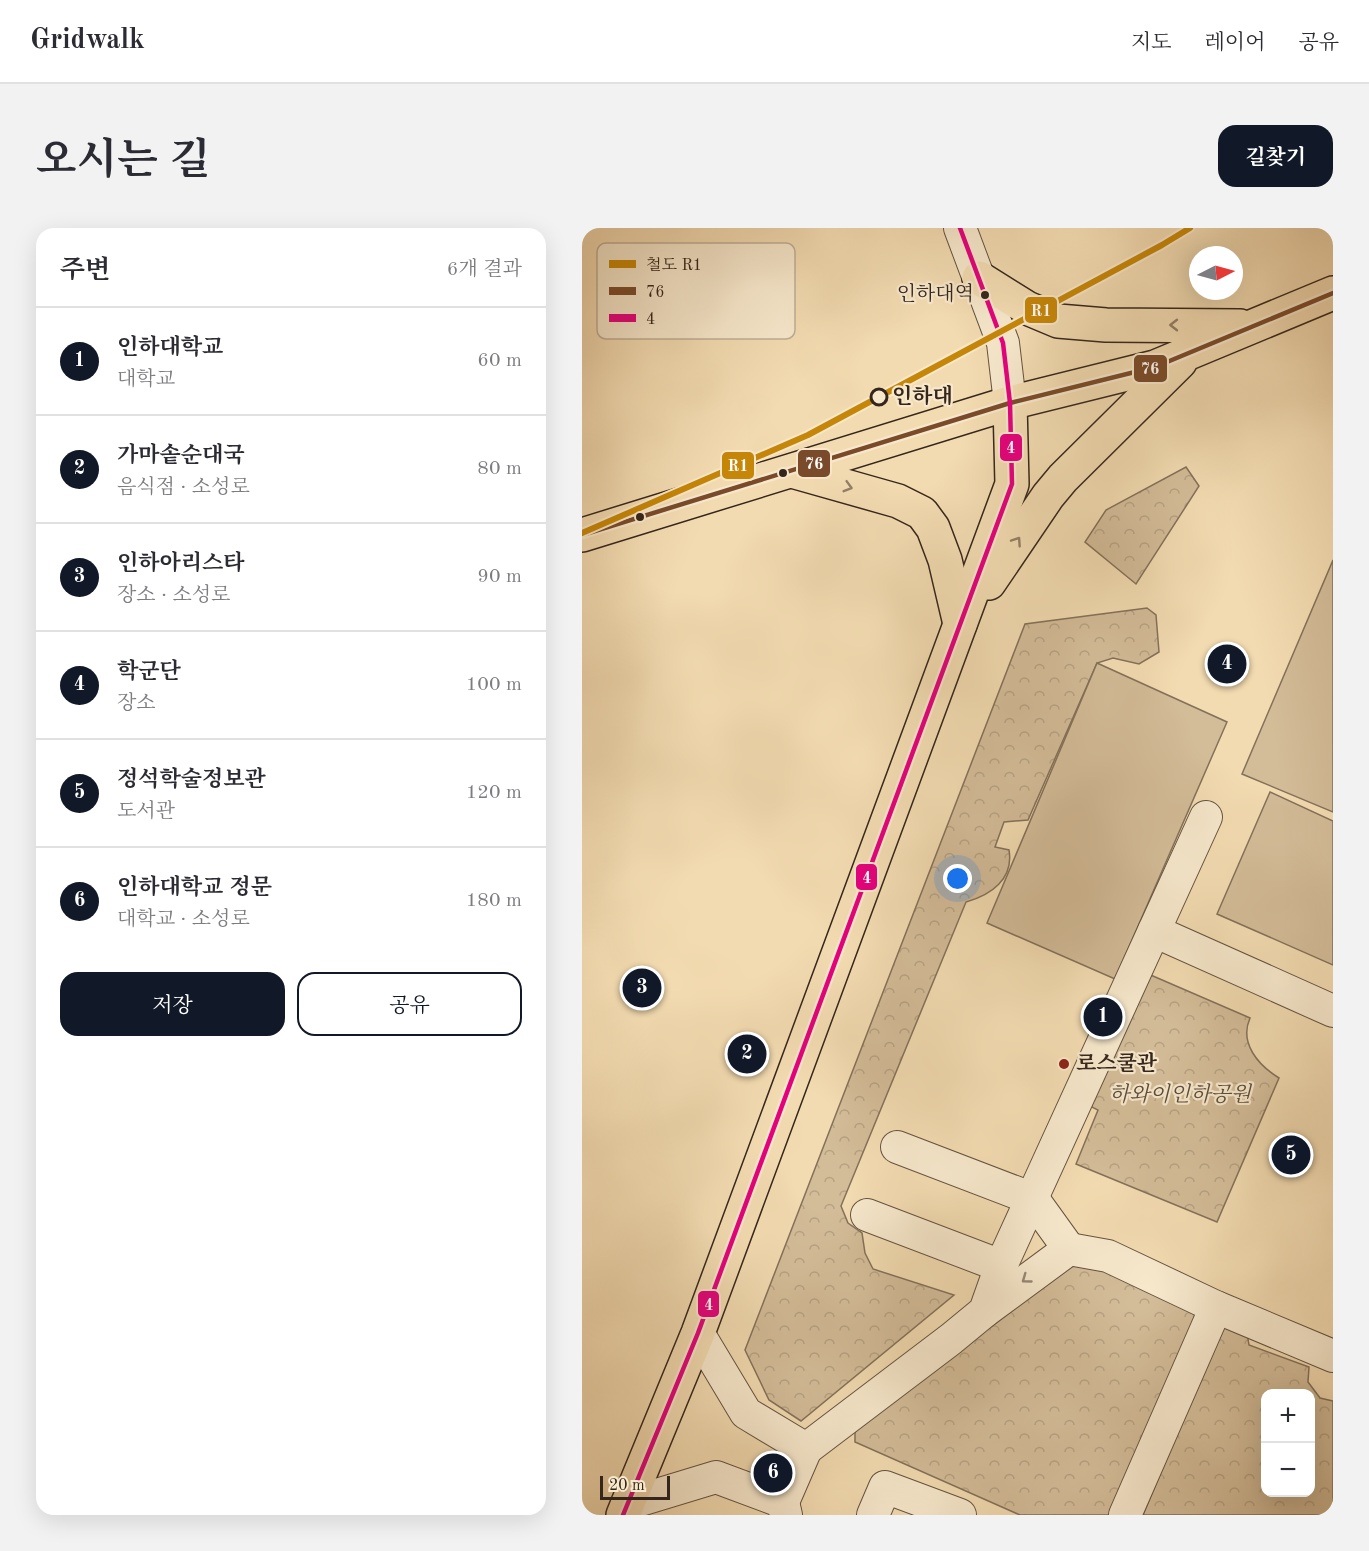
<!DOCTYPE html>
<html lang="ko">
<head>
<meta charset="utf-8">
<style>
	body { margin:0; font-family:"Old Standard TT","Noto Serif KR",serif; background:#f2f2f3; color:#2b2b33 }
	.controls { position:absolute; right:18px; bottom:18px; display:grid; overflow:hidden; border-radius:12px; box-shadow:0 6px 24px #0002 }
	.controls button { width:54px; height:54px; display:grid; place-items:center; padding:0; border:0; border-bottom:2px solid #e1e1e2; background:#fff; color:#2b2b33; font:30px sans-serif }
	.compass { position:absolute; left:607px; top:18px; width:54px; height:54px; border-radius:50%; background:#fff; box-shadow:0 6px 24px #0002; rotate:84deg }
	.scale { position:absolute; left:18px; bottom:15px; width:70px; box-sizing:border-box; padding-left:6px; border:3px solid #35261c; border-top:0; font-size:16px; line-height:21px; white-space:nowrap; color:#35261c; -webkit-text-stroke:4px #f7e8cc; paint-order:stroke }
	.you { position:absolute; left:376px; top:651px; width:21px; height:21px; margin:-15px; border:4px solid #fff; border-radius:50%; background:#1a73e8; box-shadow:0 0 0 9px #1a73e833 }
	.badge { display:grid; place-items:center; width:39px; height:39px; border-radius:50%; background:#111827; color:#fff; font-size:20px; font-weight:700 }
	.pin { position:absolute; translate:-50% -50%; border:3px solid #fff; box-shadow:0 2px 6px #0006 }
	.list { margin:0; padding:0; list-style:none }
	h2 { display:flex; justify-content:space-between; align-items:center; height:78px; margin:0; padding:0 24px; font-size:26px }
	h2 small { font-size:20px; font-weight:400; color:#7c7c81 }
	.list li { display:grid; grid-template-columns:39px 1fr auto; gap:18px; align-items:center; box-sizing:border-box; height:108px; padding:0 24px; border-top:2px solid #e1e1e2 }
	.list b { display:block; font-size:22px; white-space:nowrap }
	.list p { margin:0; font-size:20px; white-space:nowrap; color:#7c7c81 }
	.list em { font-size:20px; font-style:normal; color:#7c7c81 }
	.actions { display:flex; gap:12px; padding:18px 24px }
	.actions a { flex:1; padding:14px 0; border:2px solid #111827; border-radius:18px; text-align:center; font-size:21px; color:#111827 }
	.actions .main { background:#111827; color:#fff }
	.map { position:relative; flex:none; width:751px; height:1287px; overflow:hidden; border-radius:18px }
	header { display:flex; align-items:center; gap:36px; box-sizing:border-box; height:84px; padding:0 30px; background:#fff; border-bottom:2px solid #e1e1e2 }
	header strong { font-size:28px }
	nav { display:flex; gap:33px; margin-inline-start:auto; font-size:21px }
	.intro { display:flex; align-items:center; justify-content:space-between; box-sizing:border-box; height:144px; padding:0 36px }
	h1 { margin:0; font-size:42px }
	.button { padding:15px 27px; border-radius:18px; background:#111827; color:#fff; font-size:21px; font-weight:700 }
	main { display:flex; gap:36px; padding:0 36px }
	aside { flex:1; background:#fff; border-radius:18px; box-shadow:0 6px 24px #0002 }
	.map>svg:first-child { display:block }
	.forest { fill:url(#forest-crowns); stroke:#84715a; stroke-width:1.5; fill-rule:evenodd }
	.pitch { fill:#d3bc98; stroke:#84715a; stroke-width:1.5 }
	.lines { fill:none; stroke-linecap:round; stroke-linejoin:round }
	.minor-casing { stroke:#645341; stroke-width:34 }
	.major-casing { stroke:#35261c; stroke-width:36 }
	.minor { stroke:#f7e8cc; stroke-width:32 }
	.major { stroke:#f3dbb1; stroke-width:33 }
	.bus-1-casing { stroke:#f7e8cc; stroke-width:9 }
	.bus-2-casing { stroke:#f7e8cc; stroke-width:9 }
	.bus-1 { stroke:#7a4b2a; stroke-width:4.5 }
	.bus-2 { stroke:#e5007d; stroke-width:4.5 }
	.rail-1-casing { stroke:#f7e8cc; stroke-width:10 }
	.rail-1 { stroke:#c68607; stroke-width:6 }
	.oneway { stroke:#948066 }
	.oneway2 { stroke:#968774 }
	.bus-dot { fill:#35261c; stroke:#f7e8cc; stroke-width:2 }
	.stop-dot { fill:#f7e8cc; stroke:#35261c; stroke-width:3 }
	.poi-dot { fill:#8f2418; stroke:#f7e8cc; stroke-width:2 }
	.labels { text-anchor:middle; dominant-baseline:central; stroke-width:4.5; stroke-linejoin:round; paint-order:stroke }
	.bus-label { font-size:20px; fill:#35261c; stroke:#f7e8cc; text-anchor:end }
	.stop-label { font-size:21px; font-weight:bold; fill:#35261c; stroke:#f7e8cc; text-anchor:start }
	.poi-label { font-size:21px; font-weight:bold; fill:#35261c; stroke:#f7e8cc; text-anchor:start }
	.park-label { font-size:21px; font-style:italic; fill:#5c4c3b; stroke:#f7e8cc }
	.key { fill:#f7e8cc; stroke:#bdae97; stroke-width:1.5 }
	.key-label { font-size:16px; fill:#35261c }
	.line-badge { stroke:#f7e8cc; stroke-width:2 }
	.badge-label { font-size:16px; text-anchor:middle; font-weight:bold; fill:#fff }
</style>
</head>
<body>
<header>
<strong>Gridwalk</strong>
<nav><a>지도</a><a>레이어</a><a>공유</a></nav>
</header>
<div class="intro"><h1>오시는 길</h1><a class="button">길찾기</a></div>
<main>
<aside>
<h2>주변<small>6개 결과</small></h2>
<ul class="list">
<li><span class="badge">1</span><div><b>인하대학교</b><p>대학교</p></div><em>60 m</em></li>
<li><span class="badge">2</span><div><b>가마솥순대국</b><p>음식점 · 소성로</p></div><em>80 m</em></li>
<li><span class="badge">3</span><div><b>인하아리스타</b><p>장소 · 소성로</p></div><em>90 m</em></li>
<li><span class="badge">4</span><div><b>학군단</b><p>장소</p></div><em>100 m</em></li>
<li><span class="badge">5</span><div><b>정석학술정보관</b><p>도서관</p></div><em>120 m</em></li>
<li><span class="badge">6</span><div><b>인하대학교 정문</b><p>대학교 · 소성로</p></div><em>180 m</em></li>
</ul>
<div class="actions"><a class="main">저장</a><a>공유</a></div>
</aside>
<div class="map">
<svg width="751" height="1287" viewBox="0 0 751 1287">
	<defs>
		<pattern id="forest-crowns" width="20" height="18" patternUnits="userSpaceOnUse" patternTransform="scale(1.5)"><rect width="20" height="18" fill="#d3bc98"/><path d="M2 6a3 3 0 1 1 6 0M12 15a3 3 0 1 1 6 0" fill="none" stroke="#b6a182"/></pattern>
	</defs>
	<rect width="100%" height="100%" fill="#f3dbb1"/>
	<filter id="stains"><feTurbulence type="fractalNoise" baseFrequency=".00333" numOctaves="4"/><feColorMatrix values="0 0 0 0 .2 0 0 0 0 .09 0 0 0 0 .02 0 0 0 .5 -.17"/></filter>
	<radialGradient id="worn" r=".72"><stop offset=".6" stop-color="#630" stop-opacity="0"/><stop offset="1" stop-color="#630" stop-opacity=".3"/></radialGradient>
	<g class="forest">
		<path d="M604,239L617,258L554,356L503,314L524,282Z"/>
		<path d="M565,380L574,387L577,424L557,436L531,430L515,435L446,592L422,594L413,619L427,622C432,651 409,667 384,674L259,978L266,995L280,1005L283,1025L291,1041L372,1067L219,1193L187,1172L163,1122L443,396Z"/>
		<path d="M564,745L668,790C657,815 676,837 697,850L635,994L494,936L516,882L502,875Z"/>
		<path d="M498,1033L618,1077L534,1287H438L273,1214V1204L277,1198L453,1056Z"/>
		<path d="M645,1096L665,1105L667,1117L727,1139L726,1154L738,1170L751,1173V1287H561L635,1109ZM684,1166H728V1264H684Z"/>
	</g>
	<g class="pitch">
		<path d="M751,332V584L660,546Z"/>
		<path d="M515,435L645,494L533,751L405,695Z"/>
		<path d="M688,564L751,593V737L635,686Z"/>
	</g>
	<g class="lines">
		<defs>
			<g id="minor">
				<path d="M378,0L421,115L428,175"/>
				<path d="M572,703L751,783"/>
				<path d="M315,919L451,971L487,1021"/>
				<path d="M285,987L419,1038"/>
				<path d="M403,1083L487,1021L526,1028L634,1079L751,1128"/>
				<path d="M116,1105L164,1185L224,1221L369,1111L403,1083L419,1038L624,589"/>
				<path d="M201,1274L224,1221"/>
				<path d="M45,1276L134,1249L201,1274L204,1287"/>
				<path d="M291,1287L303,1259L378,1287"/>
				<path d="M543,1287L634,1079"/>
			</g>
			<g id="major">
				<path d="M397,50L445,80L476,93L524,97L658,98"/>
				<path d="M210,243L316,273L340,285L351,300L363,332L378,396"/>
				<path d="M0,307L428,175L573,139L751,65"/>
				<path d="M407,355L466,268L481,250L598,134"/>
				<path d="M41,1287L116,1105L430,256L428,175"/>
			</g>
		</defs>
		<use href="#minor" class="minor-casing"/>
		<use href="#major" class="major-casing"/>
		<use href="#minor" class="minor"/>
		<use href="#major" class="major"/>
		<defs>
			<path id="bus-1" d="M0,307L428,175L573,139L751,65"/>
			<path id="bus-2" d="M41,1287L116,1105L430,256L428,175L421,115L378,0"/>
		</defs>
		<use href="#bus-1" class="bus-1-casing"/>
		<use href="#bus-2" class="bus-2-casing"/>
		<use href="#bus-1" class="bus-1"/>
		<use href="#bus-2" class="bus-2"/>
		<defs>
			<path id="rail-1" d="M0,305L226,207L580,17L608,0"/>
		</defs>
		<use href="#rail-1" class="rail-1-casing"/>
		<use href="#rail-1" class="rail-1"/>
	</g>
	<defs><path id="oneway-chevron" d="M-2-3.5L2.5 0L-2 3.5" fill="none" stroke-width="1.6" stroke-linecap="round" stroke-linejoin="round" transform="scale(1.5)"/></defs>
	<g class="oneway">
		<use href="#oneway-chevron" transform="translate(592 97) rotate(-180)"/>
		<use href="#oneway-chevron" transform="translate(266 259) rotate(16)"/>
		<use href="#oneway-chevron" transform="translate(435 313) rotate(-56)"/>
	</g>
	<use class="oneway2" href="#oneway-chevron" transform="translate(444 1051) rotate(144)"/>
	<g class="bus-dot">
		<circle cx="403" cy="67" r="5"/>
		<circle cx="201" cy="245" r="5"/>
		<circle cx="58" cy="289" r="5"/>
	</g>
	<circle class="stop-dot" cx="297" cy="169" r="8"/>
	<circle class="poi-dot" cx="482" cy="836" r="6"/>
	<g class="labels">
		<g class="bus-label">
			<text x="392" y="67">인하대역</text>
		</g>
		<g class="stop-label">
			<text x="310" y="169">인하대</text>
		</g>
		<g class="poi-label">
			<text x="494" y="836">로스쿨관</text>
		</g>
		<g class="park-label">
			<text x="598" y="867">하와이인하공원</text>
		</g>
	</g>
	<rect x="15" y="15" width="198" height="96" rx="9" class="key"/>
	<rect x="27" y="32" width="27" height="8" fill="#c68607"/>
	<rect x="27" y="59" width="27" height="8" fill="#7a4b2a"/>
	<rect x="27" y="86" width="27" height="8" fill="#e5007d"/>
	<g class="key-label">
		<text x="64" y="42">철도 R1</text>
		<text x="64" y="69">76</text>
		<text x="64" y="96">4</text>
	</g>
	<g class="line-badge">
		<rect x="442" y="68" width="34" height="28" rx="6" fill="#c68607"/>
		<rect x="551" y="126" width="35" height="29" rx="6" fill="#7a4b2a"/>
		<rect x="417" y="205" width="24" height="29" rx="6" fill="#e5007d"/>
		<rect x="215" y="221" width="34" height="29" rx="6" fill="#7a4b2a"/>
		<rect x="139" y="223" width="34" height="29" rx="6" fill="#c68607"/>
		<rect x="273" y="635" width="23" height="28" rx="6" fill="#e5007d"/>
		<rect x="115" y="1062" width="23" height="28" rx="6" fill="#e5007d"/>
	</g>
	<g class="badge-label">
		<text x="459" y="88">R1</text>
		<text x="568" y="146">76</text>
		<text x="429" y="225">4</text>
		<text x="232" y="241">76</text>
		<text x="156" y="243">R1</text>
		<text x="285" y="655">4</text>
		<text x="127" y="1082">4</text>
	</g>
	<rect width="100%" height="100%" filter="url(#stains)"/>
	<rect width="100%" height="100%" fill="url(#worn)"/>
</svg>
<div class="controls">
<button>+</button>
<button>−</button>
</div>
<svg class="compass" viewBox="-18 -18 36 36"><path d="M0-13l5 13h-10z" fill="#e53935"/><path d="M0 13l5-13h-10z" fill="#7c7c81"/></svg>
<div class="scale">20 m</div>
<div class="you"></div>
<div class="pin badge" style="left:521px;top:789px">1</div>
<div class="pin badge" style="left:165px;top:826px">2</div>
<div class="pin badge" style="left:60px;top:760px">3</div>
<div class="pin badge" style="left:645px;top:436px">4</div>
<div class="pin badge" style="left:709px;top:927px">5</div>
<div class="pin badge" style="left:191px;top:1245px">6</div>
</div>
</main>
</body>
</html>
